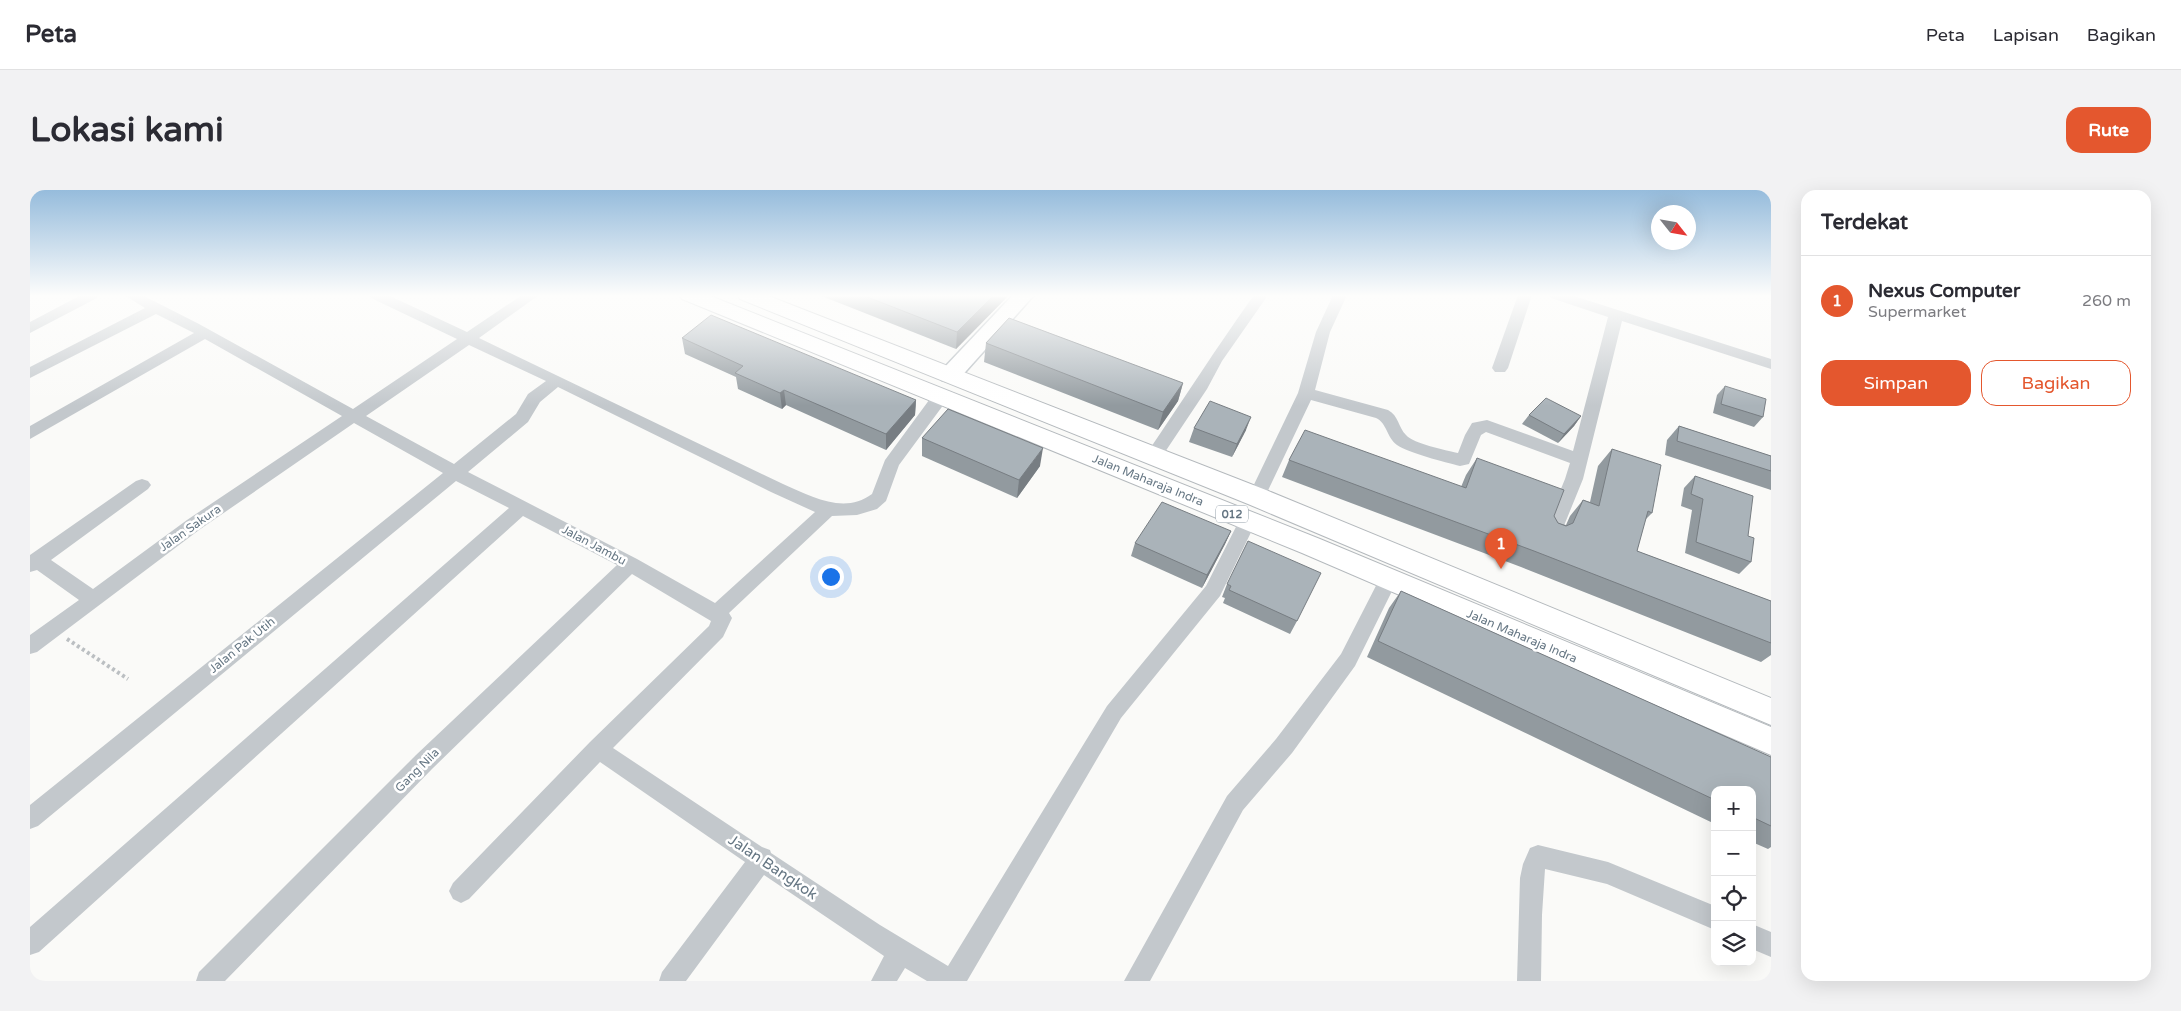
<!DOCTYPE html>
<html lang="id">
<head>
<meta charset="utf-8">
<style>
	body { margin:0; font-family:"Varela Round",sans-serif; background:#f2f2f3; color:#2b2b33 }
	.controls { position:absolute; right:15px; bottom:15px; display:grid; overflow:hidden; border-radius:10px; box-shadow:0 5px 20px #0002 }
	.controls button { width:45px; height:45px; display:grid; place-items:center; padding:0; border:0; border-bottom:1px solid #e1e1e2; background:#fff; color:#2b2b33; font:25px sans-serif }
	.compass { position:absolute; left:1621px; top:15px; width:45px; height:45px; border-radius:50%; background:#fff; box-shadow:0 5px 20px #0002; rotate:121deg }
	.you { position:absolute; left:800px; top:386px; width:18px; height:18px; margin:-12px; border:4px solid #fff; border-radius:50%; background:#1a73e8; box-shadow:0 0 0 8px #1a73e833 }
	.badge { display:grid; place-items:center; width:32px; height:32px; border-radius:50%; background:#e4572e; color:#fff; font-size:16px; font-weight:700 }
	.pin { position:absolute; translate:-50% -41px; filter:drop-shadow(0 1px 2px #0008) }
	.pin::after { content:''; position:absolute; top:26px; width:18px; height:15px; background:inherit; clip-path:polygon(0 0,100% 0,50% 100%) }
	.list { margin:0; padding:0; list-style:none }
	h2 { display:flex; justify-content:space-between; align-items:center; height:65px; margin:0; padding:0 20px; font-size:21px }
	h2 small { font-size:16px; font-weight:400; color:#7c7c81 }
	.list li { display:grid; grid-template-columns:32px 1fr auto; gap:15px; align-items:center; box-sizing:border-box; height:90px; padding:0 20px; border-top:1px solid #e1e1e2 }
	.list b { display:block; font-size:19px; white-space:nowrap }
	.list p { margin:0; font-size:16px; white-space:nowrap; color:#7c7c81 }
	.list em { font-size:16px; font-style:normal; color:#7c7c81 }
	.actions { display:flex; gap:10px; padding:15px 20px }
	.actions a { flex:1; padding:11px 0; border:1px solid #e4572e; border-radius:15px; text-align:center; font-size:18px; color:#e4572e }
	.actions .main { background:#e4572e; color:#fff }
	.icon { flex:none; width:28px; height:28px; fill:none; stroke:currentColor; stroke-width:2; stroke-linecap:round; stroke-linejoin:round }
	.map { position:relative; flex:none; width:1741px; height:791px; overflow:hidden; border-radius:15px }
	header { display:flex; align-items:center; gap:30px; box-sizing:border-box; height:70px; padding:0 25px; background:#fff; border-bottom:1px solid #e1e1e2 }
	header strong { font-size:24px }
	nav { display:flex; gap:28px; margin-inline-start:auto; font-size:18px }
	.intro { display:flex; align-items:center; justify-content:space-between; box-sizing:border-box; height:120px; padding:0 30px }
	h1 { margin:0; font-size:35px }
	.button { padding:12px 22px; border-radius:15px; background:#e4572e; color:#fff; font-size:18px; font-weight:700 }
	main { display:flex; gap:30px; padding:0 30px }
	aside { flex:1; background:#fff; border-radius:15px; box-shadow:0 5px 20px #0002 }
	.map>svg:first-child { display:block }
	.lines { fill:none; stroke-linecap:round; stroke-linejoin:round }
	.secondary-casing { stroke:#b3babf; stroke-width:3 }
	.highway-casing { stroke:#b4b9bd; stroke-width:2 }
	.path { stroke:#bbbfc2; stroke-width:4; stroke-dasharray:3 3; stroke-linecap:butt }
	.street { fill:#c3c8cc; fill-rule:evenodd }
	.secondary { fill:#fff; fill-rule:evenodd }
	.highway { fill:#fff; fill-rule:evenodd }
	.wall { fill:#929a9f }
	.shaded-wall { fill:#777d82 }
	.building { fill:#aab3b9; stroke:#777d82 }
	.labels { text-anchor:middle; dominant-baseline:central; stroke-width:5; stroke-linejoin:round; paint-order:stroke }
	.shield { fill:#fff; stroke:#939fa8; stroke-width:1 }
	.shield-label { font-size:11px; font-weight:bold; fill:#657683 }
	.street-label { font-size:12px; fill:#657683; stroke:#fff }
	.near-street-label { font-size:15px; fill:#657683; stroke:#fff }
</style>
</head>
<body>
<header>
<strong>Peta</strong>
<nav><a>Peta</a><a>Lapisan</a><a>Bagikan</a></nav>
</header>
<div class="intro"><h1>Lokasi kami</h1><a class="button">Rute</a></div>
<main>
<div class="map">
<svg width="1741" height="791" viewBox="0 0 1741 791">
	<rect width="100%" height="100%" fill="#fafaf8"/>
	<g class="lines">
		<defs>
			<path id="secondary" d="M983,105H1004L928,190L920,192L912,190L909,185L912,180Z"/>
			<g id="highway">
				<path d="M649,105H678L1290,349L1741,537V565L1272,363L652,109Z"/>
				<path d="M707,105H736L1236,300L1741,508V535L1218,314L710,109Z"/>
			</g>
		</defs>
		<use href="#secondary" class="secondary-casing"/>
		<use href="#highway" class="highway-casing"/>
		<path class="path" d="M37,449L98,489"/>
		<g class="street">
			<path d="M51,105H69L67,108L0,143V132Z"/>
			<path d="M94,105H112L169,134L323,219L427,149L341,108L339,105H358L437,142L492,105H509L449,148L753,294C781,306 814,325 842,304L855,270L905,202L911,201L917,202L919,206L917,210L869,275L856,311L847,319L827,325L802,326L699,423L702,428L693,447L583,558L732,657L740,660L741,663L850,735L918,776L1077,516L1176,396L1212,325L1218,323L1224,325L1227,330L1190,406L1091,528L937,791H897L875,778L867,791H841L854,766L734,685L656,791H629L632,782L715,672L570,572L439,709L431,713L423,709L419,701L423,693L560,552L679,436L681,431L602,384L402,579L195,791H166L169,782L386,565L587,375L493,326L9,762L0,765V737L479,318L426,291L8,636L0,639V615L413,283L324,233L169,340L7,462L0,464V445L49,410L7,380L0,382V365L106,291L112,289L118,291L121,295L118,299L21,370L63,399L157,330L312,226L175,149L0,249V236L164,143L126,124L0,188V177L115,118ZM439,155L516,191L498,204L486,224L424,274L336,226ZM528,197L741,302L785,322L685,413L607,369L438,282L498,232L510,212Z"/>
			<path d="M1224,105H1234L1236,108L1192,171L1177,199L1129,271L1123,273L1117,271L1115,267L1117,263C1153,210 1187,157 1224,105Z"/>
			<path d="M1303,105H1317L1300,142L1285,200L1358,220C1369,226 1368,237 1376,245C1384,254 1415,260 1428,263L1435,245L1442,233L1457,230L1543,261L1578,127L1521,108L1519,105H1541L1741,169V179L1592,131L1553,289L1531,343L1528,348L1522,350L1516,348L1513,343L1535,289L1540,273L1456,242L1451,245L1439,274L1430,276C1415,272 1378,263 1367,255C1357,248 1357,233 1346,228L1281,210L1233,311L1227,313L1221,311L1218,307L1268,203L1286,142Z"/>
			<path d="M1488,105H1502L1478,178L1475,182H1465L1462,178Z"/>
			<path d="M1359,382L1366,384L1368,389L1325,476L1262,563L1213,620L1120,791H1094L1197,606L1246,549L1311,464L1352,384Z"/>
			<path d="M1508,655L1578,672L1685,716V740L1577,694L1515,679L1512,725L1511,791H1487L1490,688L1493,674L1500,658Z"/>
			<path d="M1722,734L1741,742V767L1722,759Z"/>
		</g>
		<use href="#secondary" class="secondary"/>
		<use href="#highway" class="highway"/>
	</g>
	<g class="wall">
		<path d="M789,105H979L926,159Z"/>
		<path d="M652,148L886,210L885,225L856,260L756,215L752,219L708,199L706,187L655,164Z"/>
		<path d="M956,153L1153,193L1148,211L1128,240L954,172Z"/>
		<path d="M1695,196L1733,227L1724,237L1683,223L1687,205Z"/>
		<path d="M1499,225L1551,226L1544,236L1528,253L1492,234Z"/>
		<path d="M1649,236L1741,266V300L1635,265L1637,250Z"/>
		<path d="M1164,238L1216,240L1202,267L1159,252Z"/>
		<path d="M892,248L1010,276L987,308L892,266Z"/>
		<path d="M1582,259L1622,323L1615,330L1607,361L1741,411V465L1731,472L1491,377L1252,287L1259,270L1431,297L1436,285L1447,268L1524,326L1528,333L1536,335L1540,326L1553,310L1560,312L1568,276Z"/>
		<path d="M1665,286L1718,346L1721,372L1709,384L1655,363L1662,320L1651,316L1654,298Z"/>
		<path d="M1201,341L1195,354L1172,398L1101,366L1105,353Z"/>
		<path d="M1197,394L1267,431L1260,444L1193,413L1195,408L1192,407Z"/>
		<path d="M1371,401L1741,567V657L1738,659L1722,652V600H1685V634L1337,467L1359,418Z"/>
	</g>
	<g class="shaded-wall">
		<path d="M964,105H979L926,159L927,142Z"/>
		<path d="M1153,193L1148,211L1128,240L1133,222Z"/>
		<path d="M754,200L756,215L752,219L750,203Z"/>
		<path d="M886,210L885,225L856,260V244Z"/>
		<path d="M1551,226L1544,236L1528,253L1534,244Z"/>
		<path d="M1221,227L1216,240L1202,267L1207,254Z"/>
		<path d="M1013,258L1010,276L987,308L989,290Z"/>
		<path d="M1201,341L1195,354L1172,398L1177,385Z"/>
	</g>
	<g class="building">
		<path d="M832,105H964L927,142Z"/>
		<path d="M681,125L886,210L856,244L754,200L750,203L705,183L713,176L652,148Z"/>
		<path d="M979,128L1153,193L1133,222L956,153Z"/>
		<path d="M1695,196L1736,209L1733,227L1691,214Z"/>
		<path d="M1516,208L1551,226L1534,244L1499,225Z"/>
		<path d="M1180,211L1221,227L1207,254L1164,238Z"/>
		<path d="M918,219L1013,258L989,290L892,248Z"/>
		<path d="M1649,236L1741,266V281L1647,251Z"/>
		<path d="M1275,240L1436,298L1447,268L1534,300L1524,326L1528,333L1536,336L1543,333L1553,310L1569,316L1582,259L1631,275L1622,323L1618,321L1607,361L1741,411V453L1504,361L1259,270Z"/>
		<path d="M1665,286L1723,306L1718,346L1724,348L1721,372L1666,352L1673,309L1661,304Z"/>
		<path d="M1132,312L1201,341L1177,385L1105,353Z"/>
		<path d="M1218,351L1291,383L1267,431L1199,400L1201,396L1197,394Z"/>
		<path d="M1371,401L1741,567V636L1722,627V600H1685V610L1348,451Z"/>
	</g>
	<linearGradient id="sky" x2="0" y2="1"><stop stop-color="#96bcdc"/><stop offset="0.49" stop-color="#fdfdfc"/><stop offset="1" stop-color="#fdfdfc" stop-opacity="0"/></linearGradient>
	<rect width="1741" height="216" fill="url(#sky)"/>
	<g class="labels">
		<rect class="shield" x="1186" y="315.5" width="32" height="17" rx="4"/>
		<g class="shield-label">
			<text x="1202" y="324">012</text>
		</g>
		<g class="street-label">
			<text transform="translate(1118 290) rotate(22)">Jalan Maharaja Indra</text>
			<text transform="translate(160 338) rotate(-35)">Jalan Sakura</text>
			<text transform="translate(564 355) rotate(28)">Jalan Jambu</text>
			<text transform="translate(1492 446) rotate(23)">Jalan Maharaja Indra</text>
			<text transform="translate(212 455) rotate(-39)">Jalan Pak Utih</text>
			<text transform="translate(387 580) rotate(-45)">Gang Nila</text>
		</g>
		<g class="near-street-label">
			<text transform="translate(743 677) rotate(34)">Jalan Bangkok</text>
		</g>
	</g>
</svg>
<div class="controls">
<button>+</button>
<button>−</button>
<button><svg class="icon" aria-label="locate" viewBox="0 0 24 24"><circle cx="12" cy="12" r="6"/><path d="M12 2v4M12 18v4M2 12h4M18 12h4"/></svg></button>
<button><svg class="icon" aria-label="layers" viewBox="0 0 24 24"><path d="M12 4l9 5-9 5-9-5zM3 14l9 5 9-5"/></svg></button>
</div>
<svg class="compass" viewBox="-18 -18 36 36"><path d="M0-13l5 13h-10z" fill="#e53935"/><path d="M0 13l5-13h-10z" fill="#7c7c81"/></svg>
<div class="you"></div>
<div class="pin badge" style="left:1471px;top:379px">1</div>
</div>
<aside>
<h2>Terdekat<small></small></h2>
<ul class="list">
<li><span class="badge">1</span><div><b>Nexus Computer</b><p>Supermarket</p></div><em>260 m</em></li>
</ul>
<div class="actions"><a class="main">Simpan</a><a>Bagikan</a></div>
</aside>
</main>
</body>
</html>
